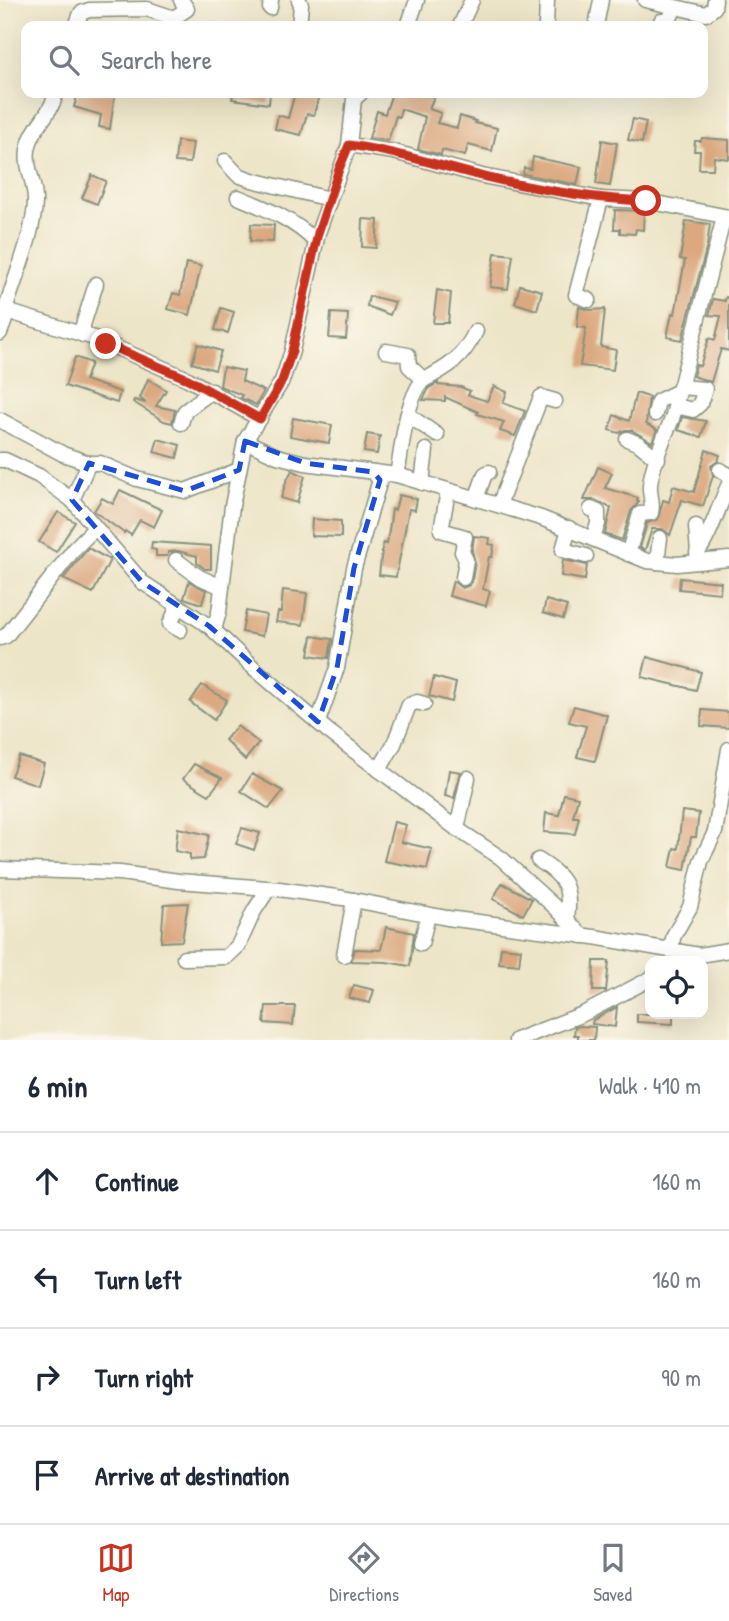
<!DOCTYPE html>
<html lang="en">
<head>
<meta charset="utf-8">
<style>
	body { margin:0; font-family:"Patrick Hand",sans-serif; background:#f2f2f3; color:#1f2937 }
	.controls { position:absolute; right:21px; bottom:21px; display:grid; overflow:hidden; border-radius:14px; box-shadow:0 7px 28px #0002 }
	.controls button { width:63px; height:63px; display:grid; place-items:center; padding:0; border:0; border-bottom:2px solid #e0e1e3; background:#fff; color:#1f2937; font:35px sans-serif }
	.stop { position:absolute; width:21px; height:21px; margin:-16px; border:5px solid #c8321e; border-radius:50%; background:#fff }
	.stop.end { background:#c8321e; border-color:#fff; box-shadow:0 2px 7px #0008 }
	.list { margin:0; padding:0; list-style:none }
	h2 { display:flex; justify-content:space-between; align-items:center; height:91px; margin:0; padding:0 28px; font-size:30px }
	h2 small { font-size:23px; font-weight:400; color:#747a83 }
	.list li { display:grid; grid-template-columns:46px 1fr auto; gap:21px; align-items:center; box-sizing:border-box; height:98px; padding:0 28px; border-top:2px solid #e0e1e3 }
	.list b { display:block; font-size:26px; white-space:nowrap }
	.list em { font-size:23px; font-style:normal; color:#747a83 }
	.icon { flex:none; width:38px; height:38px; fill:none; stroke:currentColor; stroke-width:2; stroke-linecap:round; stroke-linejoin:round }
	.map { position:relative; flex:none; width:729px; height:1040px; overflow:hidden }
	.search { position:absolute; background:#fff; box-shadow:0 7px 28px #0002; left:21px; right:21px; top:21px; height:77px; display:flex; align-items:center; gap:18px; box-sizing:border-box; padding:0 24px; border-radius:14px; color:#747a83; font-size:26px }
	.sheet { height:483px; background:#fff }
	nav { display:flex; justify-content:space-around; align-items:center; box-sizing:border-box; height:98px; border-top:2px solid #e0e1e3; background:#fff; font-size:19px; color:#747a83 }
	nav a { display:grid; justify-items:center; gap:4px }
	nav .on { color:#c8321e }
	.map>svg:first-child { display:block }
	.building { fill:#dba87f }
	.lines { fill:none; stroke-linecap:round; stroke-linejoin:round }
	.street-casing { stroke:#86917e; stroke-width:17 }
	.street { stroke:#fff; stroke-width:14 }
	.route { stroke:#c8321e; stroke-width:9 }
	.marked { fill:none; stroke:#1d4ed8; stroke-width:5; stroke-dasharray:14 9; stroke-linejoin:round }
</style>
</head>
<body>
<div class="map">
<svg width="729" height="1040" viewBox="0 0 729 1040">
	<rect width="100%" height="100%" fill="#fbf7ec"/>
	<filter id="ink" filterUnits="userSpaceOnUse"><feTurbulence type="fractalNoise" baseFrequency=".0143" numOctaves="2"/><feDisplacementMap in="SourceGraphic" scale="14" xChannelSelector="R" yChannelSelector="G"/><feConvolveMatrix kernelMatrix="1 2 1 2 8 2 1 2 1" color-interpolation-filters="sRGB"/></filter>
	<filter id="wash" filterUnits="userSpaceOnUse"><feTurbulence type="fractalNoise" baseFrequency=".00686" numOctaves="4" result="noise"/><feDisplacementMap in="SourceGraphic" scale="28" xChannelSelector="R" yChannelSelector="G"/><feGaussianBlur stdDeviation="1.57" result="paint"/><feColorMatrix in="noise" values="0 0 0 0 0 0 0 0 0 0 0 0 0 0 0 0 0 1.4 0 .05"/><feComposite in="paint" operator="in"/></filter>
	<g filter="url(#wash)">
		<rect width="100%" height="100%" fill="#ede5c7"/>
		<g id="blocks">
			<g class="building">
				<path d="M78,93H115L110,129L99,127L101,115L74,107Z"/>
				<path d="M233,93H270L269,104L232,99Z"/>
				<path d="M295,93L319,95L314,115L307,114L301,135L275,129L278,115L288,118Z"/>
				<path d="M392,93H423L434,97L429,109L441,113L437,123L457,128L460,116L476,121L475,123L497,128L492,151L468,145L465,156L442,150L441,155L418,149L425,117L401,109L399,117L396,116L388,141L369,138L377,111L385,114Z"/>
				<path d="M633,119L646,122L642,143L628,140Z"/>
				<path d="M702,138L729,140V159L714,157L713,169H699L700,151H694L695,141H701Z"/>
				<path d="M602,140L617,143L610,186L596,184Z"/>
				<path d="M177,141L193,143L190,163L175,162Z"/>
				<path d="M533,157L581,167L577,185L523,174L524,168L531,169Z"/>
				<path d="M92,175L106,181L97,204L82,198Z"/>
				<path d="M615,210L644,211L643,230L636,229L635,234L620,233V229H614Z"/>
				<path d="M363,219L378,220L376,248L362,247Z"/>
				<path d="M686,221L710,224L707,246L682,340L667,337L672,313L675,314L685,260L680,259Z"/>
				<path d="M251,224L274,225L273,242L250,241Z"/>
				<path d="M495,253L513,255L508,289L490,287Z"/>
				<path d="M186,263L201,266L190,315L168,309L173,293L180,295Z"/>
				<path d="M520,285L542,291L537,310L515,303Z"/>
				<path d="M437,290L451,293L448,323H433Z"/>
				<path d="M369,296L395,302L390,315L367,306Z"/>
				<path d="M726,297L729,298V351L721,349L711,382L693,376L696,365L700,366L709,338L715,340L721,316L709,315L713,299L725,301Z"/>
				<path d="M579,307L590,310L605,309L601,347L616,350L613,370L580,366L586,328L577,327Z"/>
				<path d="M221,308L234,312L228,333L215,330Z"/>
				<path d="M331,313L348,314L346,339L329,338Z"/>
				<path d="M198,344L221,351L215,370L192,363Z"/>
				<path d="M75,357L91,363L85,380L120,392L117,403L65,386Z"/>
				<path d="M223,367L244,371L242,381L264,391L256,405L241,398L242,395L220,386Z"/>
				<path d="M148,379L166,390L156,406L175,410L172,423L164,421L133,402L134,400L146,403L140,398Z"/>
				<path d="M438,383V385L461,387L470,391L468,395L487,401L494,386L507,392L503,403L525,411L515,436L500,431L504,422L477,414L478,412L445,397V401L423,400L429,388Z"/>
				<path d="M636,393L649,397L646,424L657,430L652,442L631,430H625L619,433L609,430L614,415L629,421Z"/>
				<path d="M682,417L706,421L701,437L678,430Z"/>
				<path d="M293,418L332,425L329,443L290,436Z"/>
				<path d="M367,434L380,436L377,454L364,452Z"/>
				<path d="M158,439L180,445L177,458L154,452Z"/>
				<path d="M706,450L720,455L718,461L711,466L713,476L703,506L682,500L670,535L662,529H652L645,550L640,548L647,523L658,519L663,500L669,502L673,486L694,492Z"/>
				<path d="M598,467L612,473L605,488L638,498L637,501L639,502L631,511L622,540L605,534L611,508L595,500H584Z"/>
				<path d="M292,470L305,476L297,503L281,498L286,482Z"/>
				<path d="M120,490L162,510L154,527L140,520L131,535L125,531L124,533L94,511L102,498L113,504Z"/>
				<path d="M399,495L417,499L415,510L409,509L396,577L379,575L383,543L387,544L392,509L395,510Z"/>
				<path d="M58,512L75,522L56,552L39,542Z"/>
				<path d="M312,519L341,521V537L311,536Z"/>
				<path d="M474,536L490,538L489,544L494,545L492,557H489L483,589L490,591L486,606L449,596L453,581L462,588L470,585L472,580L475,562L472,551Z"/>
				<path d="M152,542L211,546V569H205L197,563V556L178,551L169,552L167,556H156V550L151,549Z"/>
				<path d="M88,548L110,560L93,593L63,579Z"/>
				<path d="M563,560L587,565L585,580L561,576Z"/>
				<path d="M680,578L721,582L720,593L679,589Z"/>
				<path d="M189,581L206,590L202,604L184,598Z"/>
				<path d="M283,590L307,593L303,625L276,622L278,612H281Z"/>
				<path d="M546,600L567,606L563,619L543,613Z"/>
				<path d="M246,611L266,615L262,636L242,632Z"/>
				<path d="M312,636L332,639L329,658L309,655Z"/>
				<path d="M647,657L701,672L696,690L642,677Z"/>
				<path d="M434,677L456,683L452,702L429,696Z"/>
				<path d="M202,685L227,700L214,720L190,702Z"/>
				<path d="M574,706L607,715L595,761L577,757L586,726L569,722Z"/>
				<path d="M702,710L729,712V728L701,726Z"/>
				<path d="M237,726L259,743L245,760L225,740Z"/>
				<path d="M19,756L44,764L38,785L11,776Z"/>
				<path d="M194,764L222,778L209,795L183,779Z"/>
				<path d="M449,770L461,772L454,798L445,796Z"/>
				<path d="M252,774L283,791L269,809L241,791Z"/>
				<path d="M564,794L578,797L573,817H579L575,834L544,832L546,813L559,815Z"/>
				<path d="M682,811L699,813L696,837H691L685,870L670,867L674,848L678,849Z"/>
				<path d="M394,822L406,825L401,842L432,849L427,869L384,861Z"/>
				<path d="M178,828L209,835L204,859L190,860V854L175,851Z"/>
				<path d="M242,828L260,833L254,850L236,844Z"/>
				<path d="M502,883L532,899L523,915L493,899Z"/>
				<path d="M188,903L182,941L161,942L164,904Z"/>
				<path d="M386,927L414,933L410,966L386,962L351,961L355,949L381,950Z"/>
				<path d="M501,947L521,949L519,965L499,963Z"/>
				<path d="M594,961H609L606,991H593Z"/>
				<path d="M354,985L374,990L370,1003L349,998Z"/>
				<path d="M266,1006H295L293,1025L264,1023Z"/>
				<path d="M617,1007L615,1027L592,1024L593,1020Z"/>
				<path d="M637,1014H673V1024L637,1022Z"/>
				<path d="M580,1026L595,1027L594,1040H578V1035H574L575,1027Z"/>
			</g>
		</g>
	</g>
	<g filter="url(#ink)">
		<use href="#blocks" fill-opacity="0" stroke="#86917e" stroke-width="2"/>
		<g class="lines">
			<defs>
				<g id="street">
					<path d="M299,0L301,5L299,26"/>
					<path d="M645,0L706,14L714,8L715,0"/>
					<path d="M270,8L271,0"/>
					<path d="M661,21H669L674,9"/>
					<path d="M76,26L81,13L89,10L147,9L174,18L187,9L181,0"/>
					<path d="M408,26L417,0"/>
					<path d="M460,26L472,0"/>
					<path d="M546,26L547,0"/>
					<path d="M596,26L601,0"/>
					<path d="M349,145L394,152L482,176L601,199L646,201L729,217"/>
					<path d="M225,161L238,175L252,180L329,199"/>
					<path d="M238,197C267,209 293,219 316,242"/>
					<path d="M589,300L576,295L601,199"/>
					<path d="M0,309L94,338L188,379L260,419"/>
					<path d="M5,311C14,280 34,234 35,202C36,184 25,168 28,150C31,128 52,114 56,93"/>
					<path d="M0,333L8,312"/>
					<path d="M83,335V325L96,284"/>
					<path d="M386,351L408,355L409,366L421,377L422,381C404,407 403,444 397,475"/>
					<path d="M422,381C449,367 462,359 476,331"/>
					<path d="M676,406L693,410L700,404L705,389L680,387"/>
					<path d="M655,414L658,401L679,391"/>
					<path d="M408,415L437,435"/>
					<path d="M0,420L63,454L89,463"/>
					<path d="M181,423L185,411L212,391"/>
					<path d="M627,439L639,444L658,459"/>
					<path d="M245,441L277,456L305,463L397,475L541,518L647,561L677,564L729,559"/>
					<path d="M0,460H5L39,476L72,500L142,582L209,626L255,669L328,731L457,829L501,858L557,909L582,936"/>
					<path d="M720,470L729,475"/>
					<path d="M422,483L426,450"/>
					<path d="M448,491L441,530L465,537L462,552L466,560L463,578"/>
					<path d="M476,499L485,474L489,472"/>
					<path d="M72,500L89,463H100L137,479L185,491L239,470"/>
					<path d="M499,505L541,397L555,401"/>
					<path d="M591,509L598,512V524L593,538"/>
					<path d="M696,526L698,554"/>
					<path d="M569,528L563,550L586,556"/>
					<path d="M697,553C709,540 720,502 729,484"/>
					<path d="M628,554L640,514L651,513C654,501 649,496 650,485C651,469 665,434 672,419L724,217"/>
					<path d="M176,560L199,577L222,587"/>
					<path d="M657,562L660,538"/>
					<path d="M178,606L170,624L180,630"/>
					<path d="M214,630L219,612L232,506L245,441L282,381L292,351L318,233L349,145L354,99L361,93"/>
					<path d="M0,638L6,636L75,548L95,528"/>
					<path d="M318,722L337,668L354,568L380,480L373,472"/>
					<path d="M379,770L394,744L409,705L417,702L424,704"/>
					<path d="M457,829L468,778"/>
					<path d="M538,860C566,877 571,888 567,920"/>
					<path d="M0,869L120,873L179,881L279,889L343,898L447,918L594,937L699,955L729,950"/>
					<path d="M421,944L428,915"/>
					<path d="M670,950L674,935L690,907L701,861L715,832L729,749"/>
					<path d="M344,955L354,900"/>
					<path d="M184,958L226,957L238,946L254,911L269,888"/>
					<path d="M516,1040L583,1014L650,979"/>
				</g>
			</defs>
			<use href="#street" class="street-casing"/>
			<use href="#street" class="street"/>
		</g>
	</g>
	<g class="lines" filter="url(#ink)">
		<path class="route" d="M106,344L188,379L260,419L282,381L292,351L318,233L339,169L349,145C396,152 435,164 481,176C535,189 590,199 646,201"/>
	</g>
	<path class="marked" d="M245,441L305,463L373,472L380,480L354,568L337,668L318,722L209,626L142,582L72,500L89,463L185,491L239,470Z"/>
</svg>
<div class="controls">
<button><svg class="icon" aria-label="locate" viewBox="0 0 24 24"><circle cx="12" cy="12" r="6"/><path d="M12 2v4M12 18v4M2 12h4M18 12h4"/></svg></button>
</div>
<div class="stop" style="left:646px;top:201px"></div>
<div class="stop end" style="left:106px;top:344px"></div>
<div class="search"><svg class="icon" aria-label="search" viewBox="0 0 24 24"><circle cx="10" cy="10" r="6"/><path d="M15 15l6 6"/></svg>Search here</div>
</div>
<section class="sheet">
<h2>6 min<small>Walk · 410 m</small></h2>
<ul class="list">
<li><svg class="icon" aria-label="ahead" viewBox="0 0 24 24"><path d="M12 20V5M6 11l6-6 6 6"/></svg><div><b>Continue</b></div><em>160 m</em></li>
<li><svg class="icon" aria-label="left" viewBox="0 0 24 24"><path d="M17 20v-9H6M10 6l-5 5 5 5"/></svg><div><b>Turn left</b></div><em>160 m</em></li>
<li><svg class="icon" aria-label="right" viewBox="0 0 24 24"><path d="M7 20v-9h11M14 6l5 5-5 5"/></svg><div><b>Turn right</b></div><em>90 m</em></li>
<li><svg class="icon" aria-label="arrive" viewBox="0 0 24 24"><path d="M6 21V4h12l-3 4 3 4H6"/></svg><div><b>Arrive at destination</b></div></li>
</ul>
</section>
<nav>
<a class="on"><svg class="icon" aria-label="map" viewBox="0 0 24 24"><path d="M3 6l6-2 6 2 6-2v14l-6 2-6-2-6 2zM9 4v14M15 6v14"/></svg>Map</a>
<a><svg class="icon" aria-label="directions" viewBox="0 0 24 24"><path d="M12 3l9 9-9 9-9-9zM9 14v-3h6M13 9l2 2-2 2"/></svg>Directions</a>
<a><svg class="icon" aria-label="saved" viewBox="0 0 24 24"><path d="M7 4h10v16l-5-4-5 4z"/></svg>Saved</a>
</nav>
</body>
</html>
